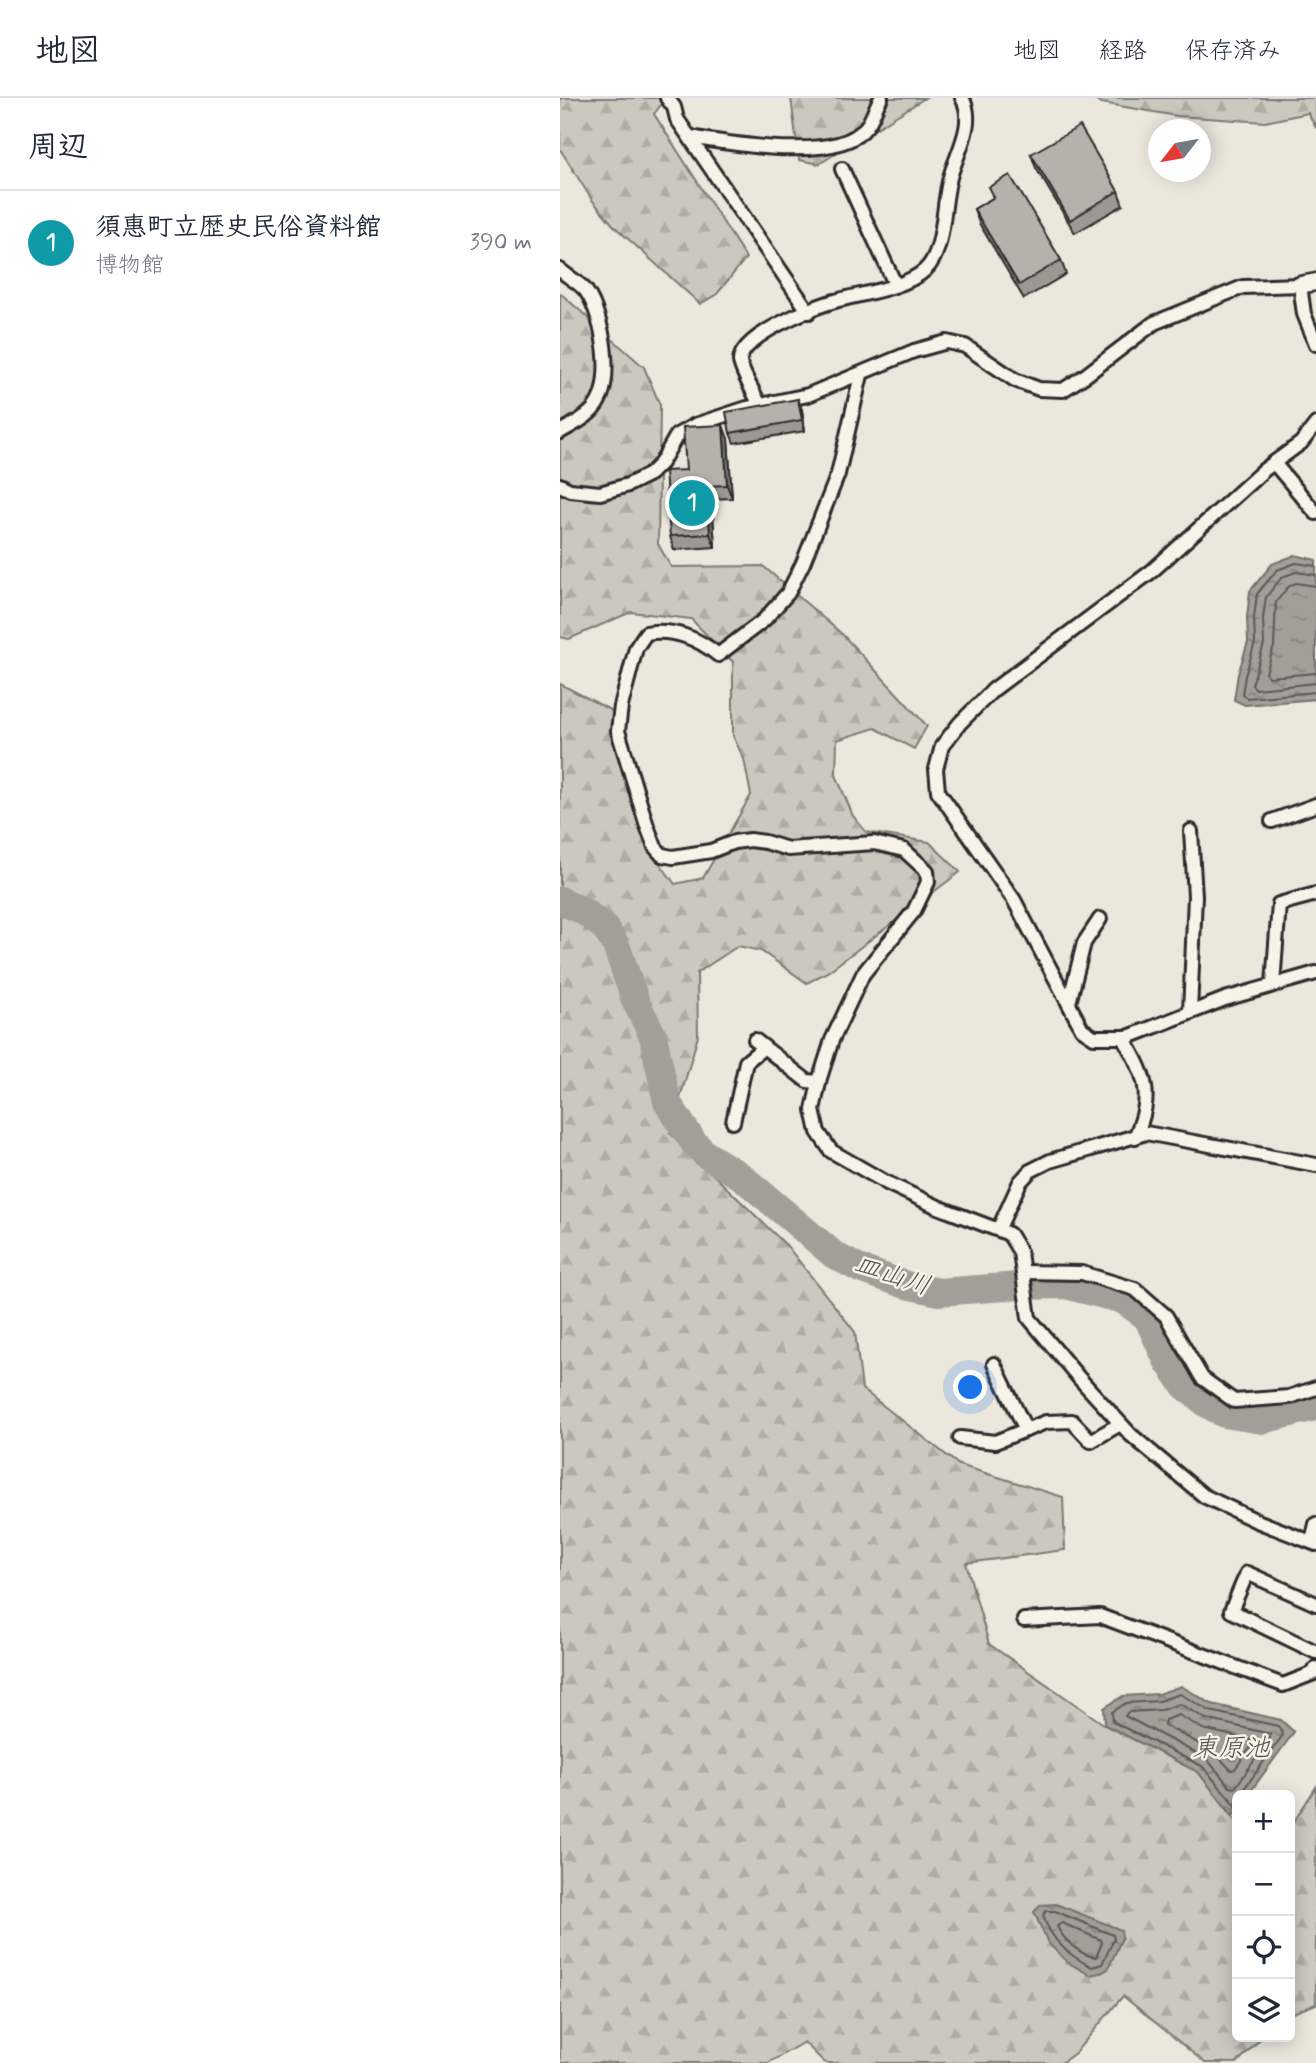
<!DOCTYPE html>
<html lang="ja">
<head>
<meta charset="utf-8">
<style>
	body { margin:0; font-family:Mynerve,"Klee One",sans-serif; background:#f6f6f7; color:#1f2937 }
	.controls { position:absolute; right:21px; bottom:21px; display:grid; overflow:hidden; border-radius:10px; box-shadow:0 4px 18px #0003 }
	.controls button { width:63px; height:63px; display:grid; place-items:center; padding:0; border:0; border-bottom:2px solid #e0e1e3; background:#fff; color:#1f2937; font:35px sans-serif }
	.compass { position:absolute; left:588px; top:21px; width:63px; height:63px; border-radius:50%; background:#fff; box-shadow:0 4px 18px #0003; rotate:239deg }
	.you { position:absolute; left:411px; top:1290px; width:24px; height:24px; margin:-18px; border:5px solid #fff; border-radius:50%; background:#1a73e8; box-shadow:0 0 0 10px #1a73e833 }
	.badge { display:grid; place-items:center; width:46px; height:46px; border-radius:50%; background:#1f6fb2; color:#fff; font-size:23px; font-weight:700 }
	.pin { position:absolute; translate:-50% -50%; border:4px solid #fff; box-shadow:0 2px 7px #0006 }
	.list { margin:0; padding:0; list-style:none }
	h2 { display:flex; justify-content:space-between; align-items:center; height:91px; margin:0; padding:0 28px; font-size:30px }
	h2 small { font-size:23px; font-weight:400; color:#747a83 }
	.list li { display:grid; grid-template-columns:46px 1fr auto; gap:21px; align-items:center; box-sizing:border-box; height:105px; padding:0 28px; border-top:2px solid #e0e1e3 }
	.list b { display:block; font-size:26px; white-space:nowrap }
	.list p { margin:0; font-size:23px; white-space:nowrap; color:#747a83 }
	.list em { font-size:23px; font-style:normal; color:#747a83 }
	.icon { flex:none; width:38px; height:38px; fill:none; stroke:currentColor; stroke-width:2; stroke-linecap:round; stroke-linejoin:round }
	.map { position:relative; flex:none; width:756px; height:1965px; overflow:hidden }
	header { display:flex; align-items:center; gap:42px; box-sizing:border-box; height:98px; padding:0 35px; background:#fff; border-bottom:2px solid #e0e1e3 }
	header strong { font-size:33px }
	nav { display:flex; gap:38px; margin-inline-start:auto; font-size:24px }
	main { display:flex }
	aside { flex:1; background:#fff }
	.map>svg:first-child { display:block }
	.forest { fill:url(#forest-firs); stroke:#7b7a75; stroke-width:2 }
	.water { fill:url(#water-ripples); stroke:#72716c; stroke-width:2 }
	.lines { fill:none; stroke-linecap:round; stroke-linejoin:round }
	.shore { stroke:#5b5957; stroke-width:2 }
	.river { stroke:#a29f98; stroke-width:28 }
	.minor-casing { stroke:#2b2b2b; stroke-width:18 }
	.tertiary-casing { stroke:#2b2b2b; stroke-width:21 }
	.minor { stroke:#f7f3e8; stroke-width:12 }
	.tertiary { stroke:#f7f3e8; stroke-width:16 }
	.wall { fill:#9c9993; stroke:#2b2b2b; stroke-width:2 }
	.shaded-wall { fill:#7f7d78; stroke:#2b2b2b; stroke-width:2 }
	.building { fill:#b5b2ab; stroke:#2b2b2b; stroke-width:2 }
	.labels { text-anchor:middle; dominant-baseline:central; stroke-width:5; stroke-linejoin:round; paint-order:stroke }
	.water-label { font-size:26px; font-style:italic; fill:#555451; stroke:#f7f3e8 }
</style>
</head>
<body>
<header>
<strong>地図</strong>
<nav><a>地図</a><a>経路</a><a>保存済み</a></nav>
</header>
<main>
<aside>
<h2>周辺<small></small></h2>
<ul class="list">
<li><span class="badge" style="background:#0f9aa8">1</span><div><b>須惠町立歴史民俗資料館</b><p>博物館</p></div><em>390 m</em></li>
</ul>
</aside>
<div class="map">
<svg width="756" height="1965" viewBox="0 0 756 1965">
	<defs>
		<pattern id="forest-firs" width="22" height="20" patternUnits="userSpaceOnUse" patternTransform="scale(1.75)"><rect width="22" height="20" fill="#cbc8bf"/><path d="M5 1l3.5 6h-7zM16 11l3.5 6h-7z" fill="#aeaca4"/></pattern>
		<pattern id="water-ripples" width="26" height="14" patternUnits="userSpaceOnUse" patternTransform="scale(1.75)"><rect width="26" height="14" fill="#a29f98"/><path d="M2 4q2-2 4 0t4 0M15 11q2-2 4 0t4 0" fill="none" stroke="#84827c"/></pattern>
	</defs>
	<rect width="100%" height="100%" fill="#ebe7dd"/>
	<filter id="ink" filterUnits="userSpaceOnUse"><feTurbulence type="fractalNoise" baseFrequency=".0143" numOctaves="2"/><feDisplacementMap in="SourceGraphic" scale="14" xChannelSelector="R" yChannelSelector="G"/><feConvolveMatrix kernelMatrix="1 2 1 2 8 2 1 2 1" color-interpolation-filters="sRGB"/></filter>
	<g filter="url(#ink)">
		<g class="forest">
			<path d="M0,0H106L94,16L186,160L157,196L140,206L54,128L32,102L0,51Z"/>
			<path d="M231,0H365L259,66L239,62Z"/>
			<path d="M528,0H756V30L748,15L705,24L617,18L542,5Z"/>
			<path d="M0,195L84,269L100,307L98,446L111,469L203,468L283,537L367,628L354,651L315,630L277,642L276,677L293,718L306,734L369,744L400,774L269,873L247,885L201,853L178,848L137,875L138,938L110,1035L227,1148L295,1234L302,1291L399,1367L503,1399L505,1452L406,1465L429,1546L545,1627L638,1674L677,1724V1939H702L677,1965H645L563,1898L515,1955L501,1965H265L244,1944L208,1965H0V586L56,615L65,670L90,752L115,786L143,780L191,697L184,661L173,638V564L131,521L71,514L9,541L0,539Z"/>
			<path d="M756,1689V1906L730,1916V1726L733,1725Z"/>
		</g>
		<g class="water">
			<path d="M735,457L756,462V601L685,607L674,602L678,576L688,544L687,519L690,493L712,466Z"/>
			<path d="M621,1588L652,1606L721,1622L734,1634L688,1697H677V1712L673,1718L638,1674L545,1627L544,1610L563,1598L598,1596Z"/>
			<path d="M496,1806L561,1832L562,1840L548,1871L541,1875L530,1877L507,1864L488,1845L474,1814L481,1807Z"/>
		</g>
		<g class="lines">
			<g class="shore">
				<path d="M756,468L736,465L717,472L697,496L694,519L695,545L685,578L682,596L687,600L756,594"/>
				<path d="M756,477L736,474L722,479L706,499L703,520L704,546L692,587L696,591L756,585"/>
				<path d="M756,488L736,485L728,489L716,504L714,548L706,575L709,579L756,575"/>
				<path d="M620,1606L646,1621L710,1636V1640L675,1690L670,1689L647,1661L565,1618L568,1614L601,1612Z"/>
				<path d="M619,1617L643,1631L691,1642L693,1646L675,1671L671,1672L653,1653L604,1627L605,1622Z"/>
				<path d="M677,1709L642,1668L553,1624L552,1614L566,1605L599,1603L620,1596L650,1613L718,1628L723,1637L684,1691L683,1697"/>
				<path d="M486,1813H495L553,1837L554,1841L542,1866L532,1869C508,1857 492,1843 483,1818Z"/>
				<path d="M502,1825L541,1842L542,1845L536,1859C521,1858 503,1842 497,1828Z"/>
			</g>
			<path class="river" d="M0,802L25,814L45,830L56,847L75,902L93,938L107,1004L134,1045L145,1056L182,1079L274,1157L298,1170L346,1187L379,1194L458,1188L505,1187L563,1202L587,1219L608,1264L625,1288L647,1306L664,1316L702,1322L756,1309"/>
			<defs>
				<g id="minor">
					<path d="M107,0L114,9L117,21L249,214"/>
					<path d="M130,39C169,45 279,66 306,29C313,21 315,9 321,0"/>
					<path d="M282,71L335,186"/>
					<path d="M0,172C8,179 20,185 26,193C43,217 55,283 35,309C27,320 12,327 0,334"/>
					<path d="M301,277L278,376L243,465L228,495L204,522L158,557C138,540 112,530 86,535L76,550L61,608L58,633L87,728L95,749L102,757L113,759L151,753L174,744L190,742L205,744L228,751L314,745L344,752L367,773L368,784L354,813L303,876L272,942L260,980L253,1012L258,1034L271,1053L327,1085L378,1109L449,1136L460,1154L469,1220L519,1280L571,1337L644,1398L697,1423L756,1446"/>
					<path d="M200,307C195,297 181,273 180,263C180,238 253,209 275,203C300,196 346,190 365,172C386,153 382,103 391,76C398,53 416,23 402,0"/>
					<path d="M756,326L741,345L704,372L592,473L433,592L400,625L382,648L376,671L378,693L454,802L522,931L534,939H568L665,901L756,875"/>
					<path d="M714,365L756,415"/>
					<path d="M0,387L10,392L40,395L68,387L90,376L101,365L117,337L135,327L187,310L248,297L354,253L387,244L405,248L455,282L479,291L503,292L526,277L594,225L683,189L740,187L744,216L756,246"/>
					<path d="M712,723L756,707"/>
					<path d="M713,886L719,806L756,796"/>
					<path d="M509,905L524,845L540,821"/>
					<path d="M630,914L635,798L631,733"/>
					<path d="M563,939C585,977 595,996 575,1039"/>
					<path d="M195,942L247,983L259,984"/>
					<path d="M173,1024L186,964L204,949"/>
					<path d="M439,1130L460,1084L470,1073L490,1063L586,1035L756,1067"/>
					<path d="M464,1174L522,1175L575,1191L606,1218L642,1280L674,1303L729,1299L756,1290"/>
					<path d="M434,1266L466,1332"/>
					<path d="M400,1340L435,1344L486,1324L512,1323L531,1343L560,1326"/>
					<path d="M752,1444L756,1426"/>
					<path d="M756,1506L687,1475L671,1513L756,1554"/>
					<path d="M464,1522L540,1518L723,1587L754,1575L756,1570"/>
				</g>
				<path id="tertiary" d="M740,187L756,184"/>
			</defs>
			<use href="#minor" class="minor-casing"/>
			<use href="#tertiary" class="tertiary-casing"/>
			<use href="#minor" class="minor"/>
			<use href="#tertiary" class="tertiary"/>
		</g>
		<g class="wall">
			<path d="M471,56L558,93L563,107L515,135L476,70Z"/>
			<path d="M429,89L501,162L506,176L464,201L419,125L414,111L433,100Z"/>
			<path d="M238,301L242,312L245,333L174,345L170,335Z"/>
			<path d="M168,341L172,400L152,401L155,449L114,452L110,438L126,372Z"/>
		</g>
		<g class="shaded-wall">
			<path d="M238,301L242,312L245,333L242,322Z"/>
			<path d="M163,327L168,341L172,400L167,387Z"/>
			<path d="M147,388L152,401L155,449L150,436Z"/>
		</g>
		<g class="building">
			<path d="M520,28L558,93L510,122L471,56Z"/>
			<path d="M450,77L501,162L459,187L414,111L434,99L429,89Z"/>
			<path d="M238,301L242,322L170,335L166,314Z"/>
			<path d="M163,327L167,387L147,388L150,436L110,438L105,373L126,372L123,329Z"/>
		</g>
	</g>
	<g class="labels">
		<g class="water-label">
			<text transform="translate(332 1178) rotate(18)">皿山川</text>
			<text x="671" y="1651">東原池</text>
		</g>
	</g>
</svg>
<div class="controls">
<button>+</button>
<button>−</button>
<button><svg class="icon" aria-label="locate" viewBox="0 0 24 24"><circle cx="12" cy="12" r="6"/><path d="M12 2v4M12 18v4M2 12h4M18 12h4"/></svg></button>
<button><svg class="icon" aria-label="layers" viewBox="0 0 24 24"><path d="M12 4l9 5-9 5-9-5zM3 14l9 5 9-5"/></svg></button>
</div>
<svg class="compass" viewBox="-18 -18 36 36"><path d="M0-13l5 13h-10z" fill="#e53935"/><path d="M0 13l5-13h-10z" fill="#747a83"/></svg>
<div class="you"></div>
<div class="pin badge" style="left:132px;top:405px;background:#0f9aa8">1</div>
</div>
</main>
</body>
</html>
